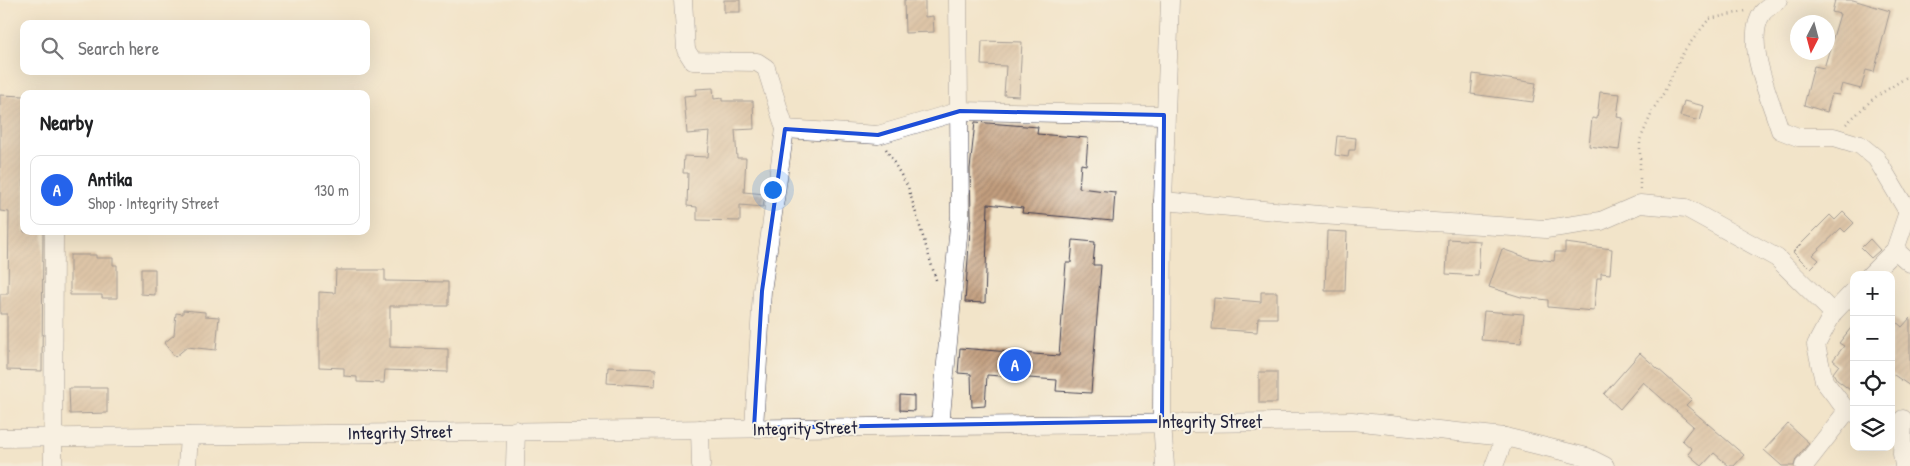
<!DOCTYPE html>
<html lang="en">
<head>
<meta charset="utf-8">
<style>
	body { margin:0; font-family:"Patrick Hand",sans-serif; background:#f2f2f2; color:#202124 }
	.controls { position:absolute; right:15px; bottom:15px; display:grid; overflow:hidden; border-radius:10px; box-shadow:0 5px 20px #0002 }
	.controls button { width:45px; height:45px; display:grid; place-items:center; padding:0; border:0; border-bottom:1px solid #e0e0e0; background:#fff; color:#202124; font:25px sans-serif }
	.compass { position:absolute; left:1790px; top:15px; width:45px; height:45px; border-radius:50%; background:#fff; box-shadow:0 5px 20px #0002; rotate:186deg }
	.you { position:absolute; left:772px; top:189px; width:18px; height:18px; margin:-12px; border:4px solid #fff; border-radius:50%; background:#1a73e8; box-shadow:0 0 0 8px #1a73e833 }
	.badge { display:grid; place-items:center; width:32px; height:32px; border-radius:50%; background:#2563eb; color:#fff; font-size:16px; font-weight:700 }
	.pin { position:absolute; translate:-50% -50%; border:2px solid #fff; box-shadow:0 1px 5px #0006 }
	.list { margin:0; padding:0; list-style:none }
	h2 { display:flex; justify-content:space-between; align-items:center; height:65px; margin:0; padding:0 20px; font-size:21px }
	h2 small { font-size:16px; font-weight:400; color:#757577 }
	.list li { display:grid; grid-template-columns:32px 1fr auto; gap:15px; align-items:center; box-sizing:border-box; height:70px; margin:0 10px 10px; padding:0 10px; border:1px solid #e0e0e0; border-radius:10px }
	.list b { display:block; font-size:19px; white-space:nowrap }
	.list p { margin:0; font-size:16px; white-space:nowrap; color:#757577 }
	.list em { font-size:16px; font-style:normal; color:#757577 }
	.icon { flex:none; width:28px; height:28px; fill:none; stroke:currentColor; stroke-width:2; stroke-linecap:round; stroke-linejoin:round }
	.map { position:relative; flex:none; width:1910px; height:466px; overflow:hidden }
	.search { position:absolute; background:#fff; box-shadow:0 5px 20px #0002; left:20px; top:20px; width:350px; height:55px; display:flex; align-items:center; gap:12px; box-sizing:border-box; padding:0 18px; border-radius:10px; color:#757577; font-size:19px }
	.panel { position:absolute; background:#fff; box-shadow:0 5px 20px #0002; left:20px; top:90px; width:350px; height:145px; border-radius:10px }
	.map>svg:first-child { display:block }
	.building { fill:url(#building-hatch) }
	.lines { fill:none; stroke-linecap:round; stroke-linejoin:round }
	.minor-casing { stroke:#413f50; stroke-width:19 }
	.path { stroke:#413f50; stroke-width:2.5; stroke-dasharray:1 4; stroke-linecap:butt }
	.minor { stroke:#fff; stroke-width:18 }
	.marked { fill:none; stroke:#1d4ed8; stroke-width:4; stroke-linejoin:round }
	.labels { text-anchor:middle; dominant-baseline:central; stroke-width:4; stroke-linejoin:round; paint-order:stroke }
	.street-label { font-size:18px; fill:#22223b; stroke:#f7f3e8 }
</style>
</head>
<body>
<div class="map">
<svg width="1910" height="466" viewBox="0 0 1910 466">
	<defs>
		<pattern id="building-hatch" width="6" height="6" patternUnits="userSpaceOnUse" patternTransform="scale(1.25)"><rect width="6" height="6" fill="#c29e7e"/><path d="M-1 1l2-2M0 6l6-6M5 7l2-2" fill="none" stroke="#9d8068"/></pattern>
	</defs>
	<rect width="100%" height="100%" fill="#f7f3e8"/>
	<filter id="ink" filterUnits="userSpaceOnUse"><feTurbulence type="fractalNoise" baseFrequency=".02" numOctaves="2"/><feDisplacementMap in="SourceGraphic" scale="10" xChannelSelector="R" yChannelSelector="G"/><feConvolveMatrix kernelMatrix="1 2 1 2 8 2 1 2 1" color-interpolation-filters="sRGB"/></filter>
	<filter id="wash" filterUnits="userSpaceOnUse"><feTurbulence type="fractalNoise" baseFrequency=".0096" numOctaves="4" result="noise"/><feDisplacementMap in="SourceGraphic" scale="20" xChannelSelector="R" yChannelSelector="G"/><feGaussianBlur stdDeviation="1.12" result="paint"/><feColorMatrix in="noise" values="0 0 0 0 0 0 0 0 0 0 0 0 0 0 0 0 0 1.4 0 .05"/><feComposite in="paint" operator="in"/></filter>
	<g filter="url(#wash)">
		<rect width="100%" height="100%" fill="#f2e4c9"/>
		<g id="blocks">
			<g class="building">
				<rect x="724" y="0" width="16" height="12"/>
				<path d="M904,0H925V17L933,16L934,32L905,33Z"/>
				<path d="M1835,0H1853L1890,11L1874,72L1866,70L1861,89L1842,84L1839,95L1832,94L1827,112L1804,105L1814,66L1824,68L1840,14L1832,12Z"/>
				<path d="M982,41L1022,42L1019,96L1004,95L1006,66L981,65Z"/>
				<path d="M1473,74L1536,83L1533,102L1471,94Z"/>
				<path d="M713,88L714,99L722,98V101H753L754,129L735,130L737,158H746L744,192L765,194L763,207L740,205V221L697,220V207L687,206L688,173H683L684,156L708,157L710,132L687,134L684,96L696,95V89Z"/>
				<path d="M1600,92L1620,94L1617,117L1623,118L1619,150L1589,146L1592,118L1597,119Z"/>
				<path d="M0,95L24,96V232H43L42,371L7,370V314H0V294H8L9,212L0,211Z"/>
				<path d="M1684,101L1704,106L1700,121L1680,116Z"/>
				<path d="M975,122L1038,127L1037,134L1088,138L1086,165L1081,164L1079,188L1115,192L1113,221L1022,213L1023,208L988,204L985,303L965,302L971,216L970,169Z"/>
				<path d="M1337,136L1356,138L1355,150H1349L1348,157L1335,155Z"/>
				<path d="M1843,212L1854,223L1845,232L1841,228L1813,255L1819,260L1810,269L1793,252L1830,215L1835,220Z"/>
				<path d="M1327,231L1347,232L1345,291H1325Z"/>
				<path d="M1448,239L1480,241L1478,276L1446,274Z"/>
				<path d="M1870,239L1880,250L1871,258L1861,248Z"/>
				<path d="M1073,240L1095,242L1093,265H1101L1091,393L1056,391L1057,380L987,375L985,406L972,407L971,374L958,373L960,348L1059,356L1066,263H1071Z"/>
				<path d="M1565,243L1612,249L1610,274L1601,273V278H1597L1594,311L1548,307V300L1521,297L1489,287L1502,249L1528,258L1554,261L1555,252H1565Z"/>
				<path d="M70,255H96V258H113V265H117V298H102V295H70Z"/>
				<path d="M141,269H155V295L141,294Z"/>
				<path d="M336,270H385V281L448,282V306H390V347L448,349V372L385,370L384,383L357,382V377L344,376V368L319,367V292L335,293Z"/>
				<path d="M1261,292H1277V318H1258L1257,332L1212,329L1214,298L1261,302Z"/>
				<path d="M183,310L205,312V316L219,317L216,350L187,347L175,357L164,343L174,335L176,313L183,314Z"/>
				<path d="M1484,311L1524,314L1521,343L1481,340Z"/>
				<path d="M1891,317L1902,327L1910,318V386L1891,373Z"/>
				<path d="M1854,324V393L1837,380L1833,373L1839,365L1833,360L1844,346L1839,343Z"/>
				<path d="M1640,353L1692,399L1686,405L1744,455L1734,466H1729L1714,453L1702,466L1688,454L1692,449L1682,440L1693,426L1643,382L1620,409L1604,394Z"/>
				<path d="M608,367L656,369L655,386L607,383Z"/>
				<rect x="1259" y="372" width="18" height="31"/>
				<path d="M69,388H107V413L70,414Z"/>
				<path d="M900,395L914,396V411L900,410Z"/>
				<path d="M1788,424L1809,443L1796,459L1794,466H1782L1764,450Z"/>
			</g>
		</g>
	</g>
	<g filter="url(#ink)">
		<use href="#blocks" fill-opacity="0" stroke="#413f50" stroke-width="1"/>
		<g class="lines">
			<defs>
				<g id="minor">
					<path d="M683,0L686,50L693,61L757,62L766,68L785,129L762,291L754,428"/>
					<path d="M1778,0C1773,4 1767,8 1763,12C1742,40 1771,100 1780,130L1798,137H1834L1860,145L1876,158L1908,212"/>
					<path d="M785,129L878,135L960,111L1164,115"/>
					<path d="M1163,201L1320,215L1546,229L1601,221L1640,204L1686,208L1777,258L1833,313"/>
					<path d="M1895,250L1910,263"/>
					<path d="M1870,275L1895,250L1910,206"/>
					<path d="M1854,291L1833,313L1816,345L1824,381L1847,411L1854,413"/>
					<path d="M1903,419L1902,454L1904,466"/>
					<path d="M940,426L960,216L958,0"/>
					<path d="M700,429L701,466"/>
					<path d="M0,438L1352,421L1505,437L1587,457L1605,466"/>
					<path d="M53,466L54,231"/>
					<path d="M187,466L189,436"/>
					<path d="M515,466L516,430"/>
					<path d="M1165,466L1162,421L1163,201L1170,0"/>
					<path d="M1494,466L1505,437"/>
					<path d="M1804,466L1847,411"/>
				</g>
			</defs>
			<use href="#minor" class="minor-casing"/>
			<g class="path">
				<path d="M1846,124L1874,98L1910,75"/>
				<path d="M886,149L908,187L937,283"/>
				<path d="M1640,189V140L1654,108L1663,94L1684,51L1709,19L1746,11"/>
			</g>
			<use href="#minor" class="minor"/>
		</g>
	</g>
	<path d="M0 0H1910V466H0ZM960,111L1164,115L1162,421L754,428L762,291L785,129L878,135Z" fill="#f2e4c9" fill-opacity=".55" fill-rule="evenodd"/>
	<path class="marked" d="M960,111L1164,115L1162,421L754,428L762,291L785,129L878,135Z"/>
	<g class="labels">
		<g class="street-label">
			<text x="1210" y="421">Integrity Street</text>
			<text transform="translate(805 428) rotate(-1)">Integrity Street</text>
			<text transform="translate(400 432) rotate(-1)">Integrity Street</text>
		</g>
	</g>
</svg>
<div class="controls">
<button>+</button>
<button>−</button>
<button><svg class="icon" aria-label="locate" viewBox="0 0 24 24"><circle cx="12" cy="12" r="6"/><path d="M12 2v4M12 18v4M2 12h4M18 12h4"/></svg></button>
<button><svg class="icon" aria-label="layers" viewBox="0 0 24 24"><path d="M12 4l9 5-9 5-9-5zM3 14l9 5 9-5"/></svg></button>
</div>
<svg class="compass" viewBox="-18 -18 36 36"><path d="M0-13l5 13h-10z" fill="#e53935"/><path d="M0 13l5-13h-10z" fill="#757577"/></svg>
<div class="you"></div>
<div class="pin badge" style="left:1015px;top:365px">A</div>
<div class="search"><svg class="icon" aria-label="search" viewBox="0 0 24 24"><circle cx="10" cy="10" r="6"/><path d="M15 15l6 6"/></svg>Search here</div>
<section class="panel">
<h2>Nearby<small></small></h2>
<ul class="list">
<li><span class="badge">A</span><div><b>Antika</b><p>Shop · Integrity Street</p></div><em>130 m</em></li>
</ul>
</section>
</div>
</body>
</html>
